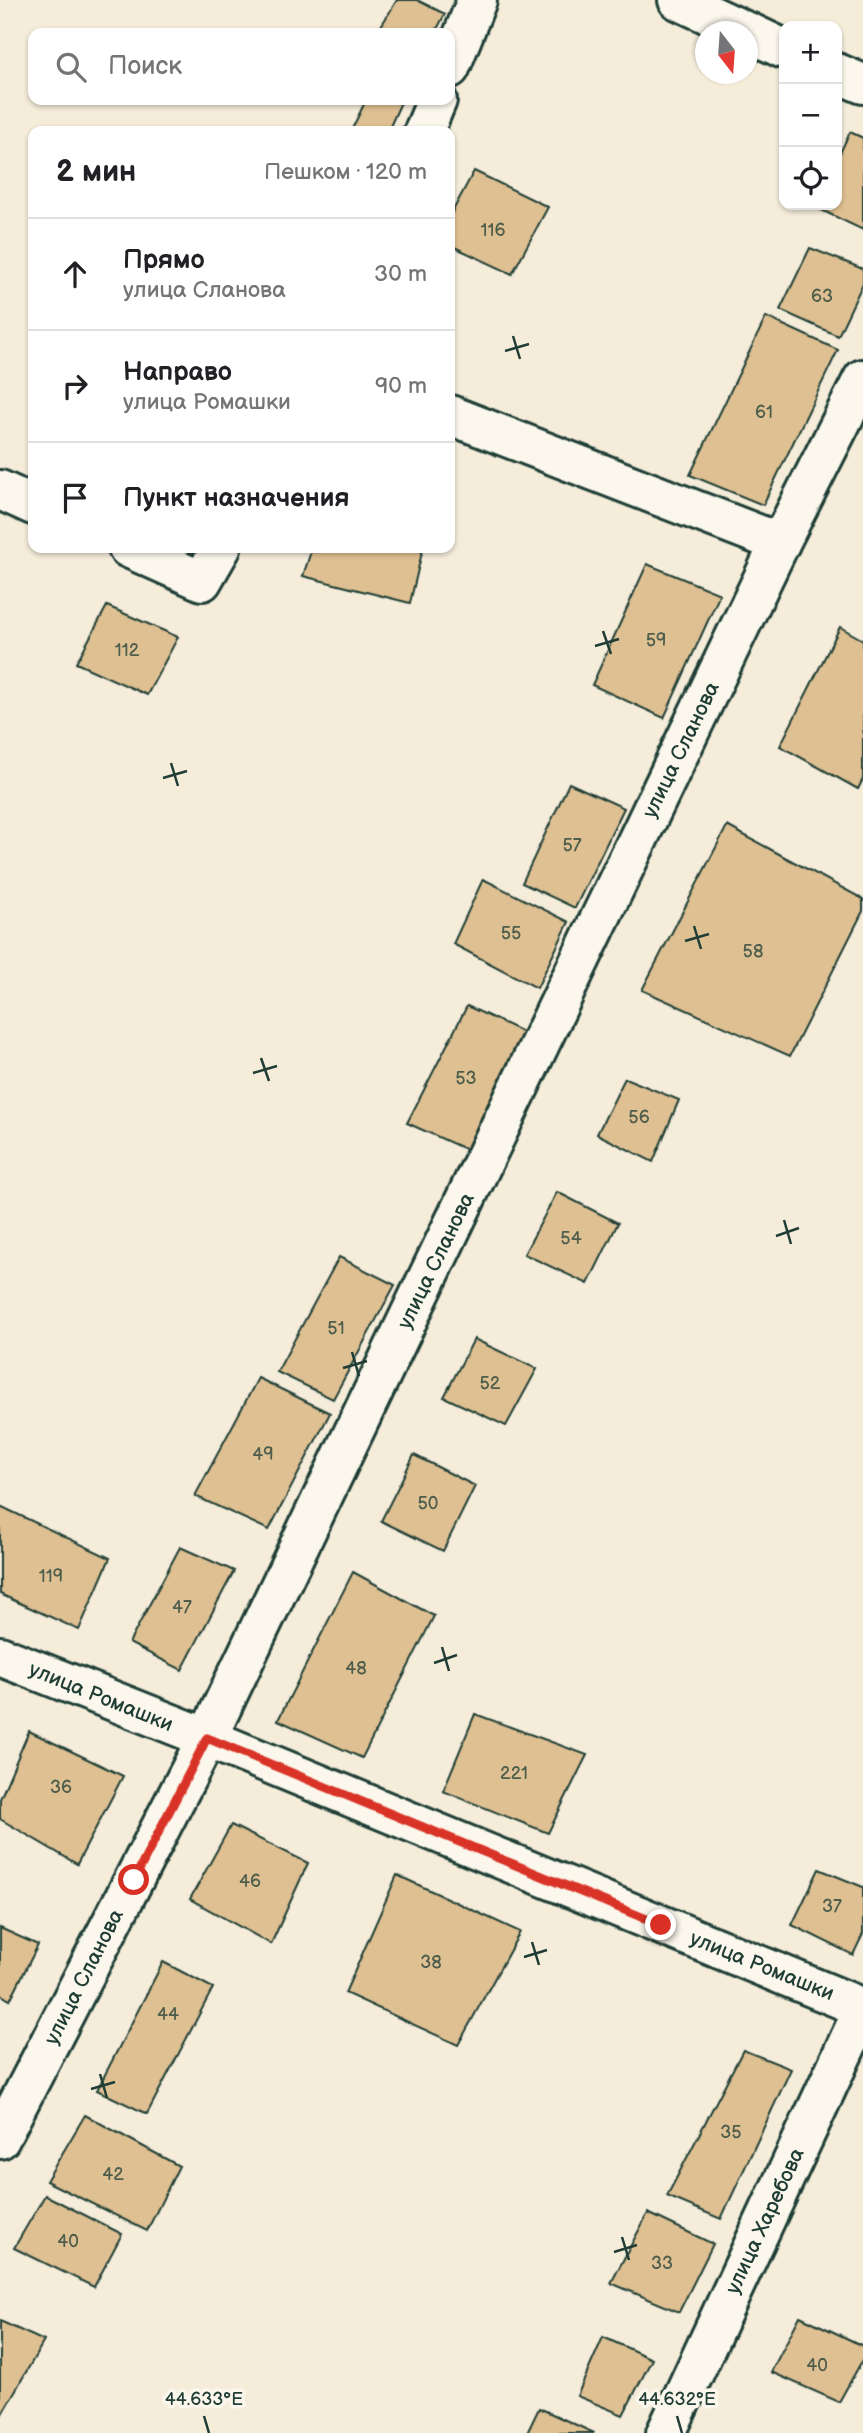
<!DOCTYPE html>
<html lang="ru">
<head>
<meta charset="utf-8">
<style>
	body { margin:0; font-family:"Balsamiq Sans",sans-serif; background:#f6f6f6; color:#202124 }
	.controls { position:absolute; right:21px; top:21px; display:grid; overflow:hidden; border-radius:14px; box-shadow:0 2px 5px #0004 }
	.controls button { width:63px; height:63px; display:grid; place-items:center; padding:0; border:0; border-bottom:2px solid #e0e0e0; background:#fff; color:#202124; font:35px sans-serif }
	.compass { position:absolute; left:695px; top:21px; width:63px; height:63px; border-radius:50%; background:#fff; box-shadow:0 2px 5px #0004; rotate:163deg }
	.stop { position:absolute; width:21px; height:21px; margin:-16px; border:5px solid #d93025; border-radius:50%; background:#fff }
	.stop.end { background:#d93025; border-color:#fff; box-shadow:0 2px 7px #0008 }
	.list { margin:0; padding:0; list-style:none }
	h2 { display:flex; justify-content:space-between; align-items:center; height:91px; margin:0; padding:0 28px; font-size:30px }
	h2 small { font-size:23px; font-weight:400; color:#757577 }
	.list li { display:grid; grid-template-columns:46px 1fr auto; gap:21px; align-items:center; box-sizing:border-box; height:112px; padding:0 28px; border-top:2px solid #e0e0e0 }
	.list b { display:block; font-size:26px; white-space:nowrap }
	.list p { margin:0; font-size:23px; white-space:nowrap; color:#757577 }
	.list em { font-size:23px; font-style:normal; color:#757577 }
	.icon { flex:none; width:38px; height:38px; fill:none; stroke:currentColor; stroke-width:2; stroke-linecap:round; stroke-linejoin:round }
	.map { position:relative; flex:none; width:863px; height:2433px; overflow:hidden }
	.search { position:absolute; background:#fff; box-shadow:0 2px 5px #0004; left:28px; top:28px; width:427px; height:77px; display:flex; align-items:center; gap:18px; box-sizing:border-box; padding:0 24px; border-radius:14px; color:#757577; font-size:26px }
	.panel { position:absolute; background:#fff; box-shadow:0 2px 5px #0004; left:28px; top:126px; width:427px; height:427px; border-radius:14px }
	.map>svg:first-child { display:block }
	.building { fill:#dfc092; stroke:#1f3d34; stroke-width:2 }
	.lines { fill:none; stroke-linecap:round; stroke-linejoin:round }
	.minor-casing { stroke:#1f3d34; stroke-width:44 }
	.minor { stroke:#fbf7ec; stroke-width:38 }
	.route { stroke:#d93025; stroke-width:9 }
	.ticks { fill:none; stroke:#1f3d34; stroke-width:2.5 }
	.labels { text-anchor:middle; dominant-baseline:central; stroke-width:7; stroke-linejoin:round; paint-order:stroke }
	.number-label { font-size:18px; fill:#4f5e4c }
	.street-label { font-size:21px; fill:#1f3d34; stroke:#fbf7ec }
	.ticks-label { font-size:18px; text-anchor:middle; fill:#1f3d34; stroke:#fbf7ec; stroke-width:7; stroke-linejoin:round; paint-order:stroke }
</style>
</head>
<body>
<div class="map">
<svg width="863" height="2433" viewBox="0 0 863 2433">
	<rect width="100%" height="100%" fill="#f5ecda"/>
	<filter id="ink" filterUnits="userSpaceOnUse"><feTurbulence type="fractalNoise" baseFrequency=".0143" numOctaves="2"/><feDisplacementMap in="SourceGraphic" scale="14" xChannelSelector="R" yChannelSelector="G"/><feConvolveMatrix kernelMatrix="1 2 1 2 8 2 1 2 1" color-interpolation-filters="sRGB"/></filter>
	<g filter="url(#ink)">
		<g class="building">
			<path d="M397,0H417L445,14L435,33H383L378,31Z"/>
			<path d="M366,100H402L388,131H351Z"/>
			<path d="M850,132L863,138V230L813,206L837,205V159Z"/>
			<path d="M474,171L548,207L512,274L450,245V216Z"/>
			<path d="M810,248L863,269V283L838,336L780,310Z"/>
			<path d="M766,317L838,350L763,505L690,475Z"/>
			<path d="M312,548H423L410,603L303,576Z"/>
			<path d="M647,564L720,594L664,718L592,685Z"/>
			<path d="M107,606L178,637L147,695L76,663Z"/>
			<path d="M840,627L863,640V779L858,789L780,746Z"/>
			<path d="M569,783L624,808L575,908L522,883Z"/>
			<path d="M727,826L863,899V911L790,1056L642,990Z"/>
			<path d="M483,879L569,922L537,988L453,944Z"/>
			<path d="M467,1006L525,1033L467,1150L407,1123Z"/>
			<path d="M625,1078L679,1100L653,1162L597,1134Z"/>
			<path d="M557,1192L618,1223L588,1284L524,1254Z"/>
			<path d="M339,1257L395,1285L333,1399L277,1372Z"/>
			<path d="M474,1339L537,1369L506,1426L444,1397Z"/>
			<path d="M258,1378L330,1413L269,1530L195,1496Z"/>
			<path d="M414,1455L475,1486L443,1551L381,1521Z"/>
			<path d="M0,1506L110,1558L79,1630L0,1594Z"/>
			<path d="M180,1547L234,1571L182,1670L129,1643Z"/>
			<path d="M353,1572L434,1616L362,1758L278,1720Z"/>
			<path d="M475,1714L587,1755L548,1833L443,1791Z"/>
			<path d="M29,1731L123,1776L77,1864L0,1819V1799Z"/>
			<path d="M231,1825L308,1863L271,1944L190,1899Z"/>
			<path d="M819,1869L863,1887V1934L853,1955L792,1925Z"/>
			<path d="M397,1875L520,1932L458,2045L345,1993Z"/>
			<path d="M0,1928L38,1945L10,2000L0,1994Z"/>
			<path d="M163,1962L213,1988L147,2114L97,2090Z"/>
			<path d="M743,2050L791,2069L721,2219L667,2196Z"/>
			<path d="M85,2115L179,2166L147,2231L46,2181Z"/>
			<path d="M45,2195L122,2234L94,2287L14,2248Z"/>
			<path d="M648,2213L713,2244L679,2312L611,2283Z"/>
			<path d="M800,2316L863,2346V2359L839,2402L771,2372Z"/>
			<path d="M0,2321L44,2341L0,2417Z"/>
			<path d="M603,2337L652,2359L623,2415L577,2396Z"/>
			<path d="M539,2408L594,2433H527Z"/>
		</g>
		<g class="lines">
			<defs>
				<g id="minor">
					<path d="M678,0L747,32"/>
					<path d="M748,32L784,49"/>
					<path d="M450,68L477,0"/>
					<path d="M837,73L863,84"/>
					<path d="M424,131L437,100"/>
					<path d="M450,415L780,543"/>
					<path d="M0,490L33,505"/>
					<path d="M128,548L202,581L221,548"/>
					<path d="M0,1656L207,1738L863,2008"/>
					<path d="M0,2139L207,1738L780,543L863,379"/>
					<path d="M666,2433L863,2010"/>
				</g>
			</defs>
			<use href="#minor" class="minor-casing"/>
			<use href="#minor" class="minor"/>
		</g>
	</g>
	<g class="lines" filter="url(#ink)">
		<path class="route" d="M134,1880L207,1738L661,1925"/>
	</g>
	<path class="ticks" d="M513,336L520,359M505,351L529,344M603,631L611,654M595,646L619,639M171,763L178,786M163,778L187,771M694,926L701,949M685,941L709,934M261,1058L269,1081M253,1073L277,1066M784,1220L791,1244M776,1236L799,1228M352,1352L359,1376M343,1368L367,1361M442,1647L449,1671M434,1663L457,1655M532,1942L539,1965M524,1957L547,1950M100,2074L107,2098M91,2089L115,2082M622,2237L629,2260M614,2252L637,2245M204,2416L209,2433M677,2416L682,2433"/>
	<g class="labels">
		<g class="number-label">
			<text x="493" y="230">116</text>
			<text x="822" y="296">63</text>
			<text x="764" y="412">61</text>
			<text x="656" y="640">59</text>
			<text x="127" y="650">112</text>
			<text x="572" y="845">57</text>
			<text x="511" y="933">55</text>
			<text x="753" y="951">58</text>
			<text x="466" y="1078">53</text>
			<text x="639" y="1117">56</text>
			<text x="571" y="1238">54</text>
			<text x="336" y="1328">51</text>
			<text x="490" y="1383">52</text>
			<text x="263" y="1454">49</text>
			<text x="428" y="1503">50</text>
			<text x="51" y="1576">119</text>
			<text x="182" y="1607">47</text>
			<text x="356" y="1668">48</text>
			<text x="514" y="1773">221</text>
			<text x="61" y="1787">36</text>
			<text x="250" y="1881">46</text>
			<text x="832" y="1906">37</text>
			<text x="431" y="1962">38</text>
			<text x="168" y="2014">44</text>
			<text x="731" y="2132">35</text>
			<text x="113" y="2174">42</text>
			<text x="68" y="2241">40</text>
			<text x="662" y="2263">33</text>
			<text x="817" y="2365">40</text>
		</g>
		<g class="street-label">
			<text transform="translate(681 750) rotate(-64)">улица Сланова</text>
			<text transform="translate(436 1261) rotate(-64)">улица Сланова</text>
			<text transform="translate(101 1697) rotate(22)">улица Ромашки</text>
			<text transform="translate(762 1966) rotate(22)">улица Ромашки</text>
			<text transform="translate(84 1977) rotate(-63)">улица Сланова</text>
			<text transform="translate(765 2221) rotate(-65)">улица Харебова</text>
		</g>
	</g>
	<g class="ticks-label">
		<text x="204" y="2405">44.633°E</text>
		<text x="677" y="2405">44.632°E</text>
	</g>
</svg>
<div class="controls">
<button>+</button>
<button>−</button>
<button><svg class="icon" aria-label="locate" viewBox="0 0 24 24"><circle cx="12" cy="12" r="6"/><path d="M12 2v4M12 18v4M2 12h4M18 12h4"/></svg></button>
</div>
<svg class="compass" viewBox="-18 -18 36 36"><path d="M0-13l5 13h-10z" fill="#e53935"/><path d="M0 13l5-13h-10z" fill="#757577"/></svg>
<div class="stop" style="left:134px;top:1880px"></div>
<div class="stop end" style="left:661px;top:1925px"></div>
<div class="search"><svg class="icon" aria-label="search" viewBox="0 0 24 24"><circle cx="10" cy="10" r="6"/><path d="M15 15l6 6"/></svg>Поиск</div>
<section class="panel">
<h2>2 мин<small>Пешком · 120 m</small></h2>
<ul class="list">
<li><svg class="icon" aria-label="ahead" viewBox="0 0 24 24"><path d="M12 20V5M6 11l6-6 6 6"/></svg><div><b>Прямо</b><p>улица Сланова</p></div><em>30 m</em></li>
<li><svg class="icon" aria-label="right" viewBox="0 0 24 24"><path d="M7 20v-9h11M14 6l5 5-5 5"/></svg><div><b>Направо</b><p>улица Ромашки</p></div><em>90 m</em></li>
<li><svg class="icon" aria-label="arrive" viewBox="0 0 24 24"><path d="M6 21V4h12l-3 4 3 4H6"/></svg><div><b>Пункт назначения</b></div></li>
</ul>
</section>
</div>
</body>
</html>
